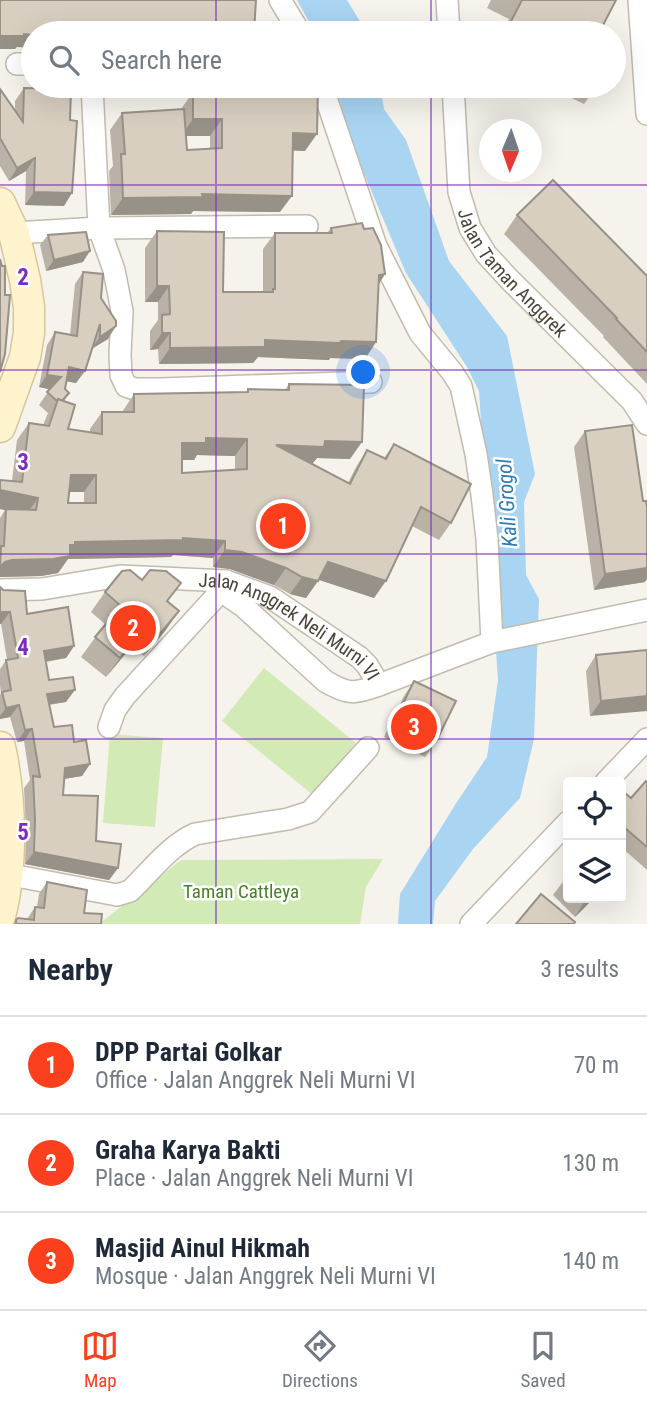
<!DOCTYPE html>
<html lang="en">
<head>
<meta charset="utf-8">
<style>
	body { margin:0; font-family:"Roboto Condensed",sans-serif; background:#f2f2f3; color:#1f2937 }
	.controls { position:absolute; right:21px; bottom:21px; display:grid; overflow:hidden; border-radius:7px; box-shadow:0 7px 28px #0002 }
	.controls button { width:63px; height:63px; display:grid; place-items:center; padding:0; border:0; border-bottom:2px solid #e0e1e3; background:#fff; color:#1f2937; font:35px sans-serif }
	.compass { position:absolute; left:479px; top:119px; width:63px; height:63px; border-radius:50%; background:#fff; box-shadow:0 7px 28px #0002; rotate:182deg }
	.you { position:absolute; left:364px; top:373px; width:24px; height:24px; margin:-18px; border:5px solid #fff; border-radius:50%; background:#1a73e8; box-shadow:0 0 0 10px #1a73e833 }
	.badge { display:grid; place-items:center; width:46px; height:46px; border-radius:50%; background:#fc3f1d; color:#fff; font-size:23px; font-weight:700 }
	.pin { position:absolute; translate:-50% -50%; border:4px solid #fff; box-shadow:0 2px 7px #0006 }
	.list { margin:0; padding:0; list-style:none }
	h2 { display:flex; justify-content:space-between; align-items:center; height:91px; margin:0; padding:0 28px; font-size:30px }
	h2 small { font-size:23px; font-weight:400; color:#747a83 }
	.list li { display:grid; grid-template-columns:46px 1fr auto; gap:21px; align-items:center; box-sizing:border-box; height:98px; padding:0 28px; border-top:2px solid #e0e1e3 }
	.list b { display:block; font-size:26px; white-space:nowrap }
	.list p { margin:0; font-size:23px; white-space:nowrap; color:#747a83 }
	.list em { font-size:23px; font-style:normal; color:#747a83 }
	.icon { flex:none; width:38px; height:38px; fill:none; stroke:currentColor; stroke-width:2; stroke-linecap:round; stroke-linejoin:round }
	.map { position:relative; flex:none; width:647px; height:924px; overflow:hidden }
	.search { position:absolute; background:#fff; box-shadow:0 7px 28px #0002; left:21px; right:21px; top:21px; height:77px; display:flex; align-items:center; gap:18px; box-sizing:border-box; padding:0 24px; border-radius:38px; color:#747a83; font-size:26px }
	.sheet { height:385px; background:#fff }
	nav { display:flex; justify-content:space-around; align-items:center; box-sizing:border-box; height:98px; border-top:2px solid #e0e1e3; background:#fff; font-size:19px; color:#747a83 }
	nav a { display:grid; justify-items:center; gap:4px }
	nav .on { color:#fc3f1d }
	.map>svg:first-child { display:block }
	.green { fill:#d2eab5 }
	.water { fill:#a9d4f2 }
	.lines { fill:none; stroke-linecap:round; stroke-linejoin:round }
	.street-casing { stroke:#c2bbae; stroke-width:24 }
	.secondary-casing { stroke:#d6c79b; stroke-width:33 }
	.street { stroke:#fff; stroke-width:21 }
	.secondary { stroke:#fff3cd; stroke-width:30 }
	.wall { fill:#bab2a6; fill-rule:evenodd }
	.shaded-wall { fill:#979187 }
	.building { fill:#d8cfc1; stroke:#979187; stroke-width:2; fill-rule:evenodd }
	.grid { fill:none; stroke:#7b2cbf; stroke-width:2; stroke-opacity:0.55 }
	.labels { text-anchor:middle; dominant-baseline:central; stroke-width:5; stroke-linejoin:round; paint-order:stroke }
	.street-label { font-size:19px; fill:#4b4439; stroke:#fff }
	.park-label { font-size:19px; fill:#4a7f2a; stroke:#fff }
	.water-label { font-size:21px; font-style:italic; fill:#2e7ab2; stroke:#fff }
	.grid-label { font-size:23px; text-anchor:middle; font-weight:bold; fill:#7b2cbf; stroke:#fff; stroke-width:5; stroke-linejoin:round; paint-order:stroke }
</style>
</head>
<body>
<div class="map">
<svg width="647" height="924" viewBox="0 0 647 924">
	<rect width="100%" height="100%" fill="#f6f3ec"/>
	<g class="green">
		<path d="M264,668L356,743L313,795L222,721Z"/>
		<path d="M110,734L163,738L155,827L103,823Z"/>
		<path d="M383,859L366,887L360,924H99L181,860Z"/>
	</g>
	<g class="water">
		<path d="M297,0H347L367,33H315Z"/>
		<path d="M335,86H380L384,109L406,140L449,261L507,336L535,474L524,502L526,575L539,599L534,739L520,798L473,849L435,901L433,924H398L400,894L455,805L487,757L498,680L479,391L467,367L406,273L355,152Z"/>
	</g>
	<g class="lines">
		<defs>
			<g id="street">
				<path d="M280,0L300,33"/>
				<path d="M447,0L449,33"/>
				<path d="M639,0L647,114"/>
				<path d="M17,64H33"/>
				<path d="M92,86L99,228L114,270L122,311L120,355L121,375L126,386L135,389H160L371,382"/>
				<path d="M322,86L376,246L420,333L452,372L461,386L476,454L482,495L487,539L492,642"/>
				<path id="s1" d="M453,86L459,192L470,228L486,254L509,279L632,401L647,424"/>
				<path d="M14,233L99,228L307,226"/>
				<path id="s2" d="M0,590L42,589L120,576L226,581L270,597L359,657L367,665L379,685L492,642L647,610"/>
				<path d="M221,591L243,606L325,681C348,695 355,694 379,685"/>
				<path d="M109,727L115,710L125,696L221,591L226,581"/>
				<path d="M606,782L647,739"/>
				<path d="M6,874L117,895L130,891C150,872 169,846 195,834L288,819L310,812L368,748"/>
				<path d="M471,924L568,822"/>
			</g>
			<g id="secondary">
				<path d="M0,203L14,233L25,280L29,307V333L25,357L0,427"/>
				<path d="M0,747C11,797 13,867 0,916"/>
			</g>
		</defs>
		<use href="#street" class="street-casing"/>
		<use href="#secondary" class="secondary-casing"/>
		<use href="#street" class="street"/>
		<use href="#secondary" class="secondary"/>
	</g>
	<g class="wall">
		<path d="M491,0H616L599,33H502L509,19L487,8Z"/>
		<path d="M200,86H318L305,151L292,150L280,212L193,211L191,214L111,215L109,171L113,166L110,130L122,113L181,109L193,92H195ZM186,136H210V149L187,150Z"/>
		<path d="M547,86H597L584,104Z"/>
		<path d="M24,88L64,206L25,205L26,171L9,181L0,166V89L15,110V101Z"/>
		<path d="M517,215L647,276V384L603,337L604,336L504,234Z"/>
		<path d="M331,228L364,229L385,274L379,284L376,342L365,359L330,358L329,360L258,357L253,363L159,364L158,349L150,350V331L158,320V302H145V248L157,231L223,292H263V249L275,233H327Z"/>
		<path d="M48,235L83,262L46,271L40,245Z"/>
		<path d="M83,272L101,298L108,339L92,349L76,383L66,381L65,389L69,393L64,401L68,429L90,432V429L102,412H122L134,394L246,392L248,389L285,390L289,384L350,459L317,458L312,464L348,483L356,467L367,450L384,458L394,444L451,523L439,540L412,526L374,598L319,579L306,598L290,594L274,585L230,569L213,567V558L173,555L171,557L68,559L58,573L41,576L0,577V518L5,510L0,509L12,481L17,440L29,423L43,425L48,413L39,405L50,389L39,387L47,345L55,332L70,335L75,284ZM197,455L235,456V470L182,473V460H194ZM69,492H84V503H68Z"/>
		<path d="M585,431L645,582L594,590L574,447Z"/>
		<path d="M0,587L27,614L74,646L66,658L46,662L49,680L66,702L49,705L54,727L74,742L90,764L82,776L64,779L63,795L118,868L109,880L25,864L26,831L24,788L30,780L24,741L17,742L10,717L0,719V695L1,693L0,685V669L7,659L1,624H0Z"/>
		<path d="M105,592L179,611L165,631L144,656L132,646L106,677L81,657L105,624L91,612Z"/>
		<path d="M647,650L590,716L586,671L596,655Z"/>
		<path d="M414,681L436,742L425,757L384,737L404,696Z"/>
		<path d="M647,782V870L621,847V800L631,798Z"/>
		<path d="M568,875V898H594L575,917L553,895Z"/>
		<path d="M47,882L84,913L101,924H13L16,920L27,919L35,907H37L39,894Z"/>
	</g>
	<g class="shaded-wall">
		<path d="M201,29L254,32L253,33H198Z"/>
		<path d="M82,32L140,33H80Z"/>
		<path d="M24,34L33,35V48L17,47L15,49H0V36Z"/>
		<path d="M193,119H222L210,136H181Z"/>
		<path d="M293,133L317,134L305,151L281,150Z"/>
		<path d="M35,158L26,171L9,181L17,168Z"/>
		<path d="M34,192L72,193L64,206L25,205Z"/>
		<path d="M202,194L292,196L280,212L193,211L191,214L111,215L123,198Z"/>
		<path d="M90,251L83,262L46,271L54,260Z"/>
		<path d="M385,274L374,291L379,275Z"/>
		<path d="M157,286H169L158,302H145Z"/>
		<path d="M116,326L108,339L91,349L100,337Z"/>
		<path d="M162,333H170L158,349L150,350Z"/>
		<path d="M265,340L341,341L376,342L365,359L330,358L329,360L258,357L253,363L159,364L170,348Z"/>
		<path d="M69,367L85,371L76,383L60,380Z"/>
		<path d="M47,375L61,377L53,390L39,387Z"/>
		<path d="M206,438L247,439L235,456L197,455L194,460H170L182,443Z"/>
		<path d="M325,441L362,442L350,459L317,458L312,464L276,445Z"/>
		<path d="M71,475H96L84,492H59Z"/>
		<path d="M0,490L38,498L26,515L0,509Z"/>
		<path d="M183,538L225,541L213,558L173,555L171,557L68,559L58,573L41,576L0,577V567L5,562L70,545L75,542Z"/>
		<path d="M225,550L242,552L286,568L274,585L230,569L213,567Z"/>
		<path d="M328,562L386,581L374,598L316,579Z"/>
		<path d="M647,568V579L645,582L594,590L605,574Z"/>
		<path d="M302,577L318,581L306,598L290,594Z"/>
		<path d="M179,611L165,631L144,656L158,636Z"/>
		<path d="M0,612H10L1,624H0Z"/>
		<path d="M146,626L132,646L106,677L120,658Z"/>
		<path d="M74,646L66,658L36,663L44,651Z"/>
		<path d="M75,690L66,702L38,706L47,694Z"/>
		<path d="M647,696V711L590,716L601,701Z"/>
		<path d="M19,705L10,717L0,719V716L6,708Z"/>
		<path d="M32,729L24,741L17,742L25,730Z"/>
		<path d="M90,764L82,776L57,780L65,768Z"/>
		<path d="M34,852L118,868L109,880L25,864Z"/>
		<path d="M589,898H594L575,917L585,901Z"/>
	</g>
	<g class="building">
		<path d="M0,0H256L254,32L201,29V33L82,32L81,33H33V35L24,34V36H0Z"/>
		<path d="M522,0H616L599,33H505Z"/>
		<path d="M614,43L618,45L614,54Z"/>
		<path d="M203,86H318L317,134L293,133L292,196L202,194L203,197L123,198L121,154H125L122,113L184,109L187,150L222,148V119H193V92H203Z"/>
		<path d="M24,88L71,89L70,120L77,121L72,193L34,192L35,158L17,168L0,138V89L23,122Z"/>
		<path d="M553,180L647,276V352L616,319L617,318L517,215Z"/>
		<path d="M362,223L364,229L373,228L381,245L385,274L379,275L376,342L341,341L340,343L265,340V347L170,348V333H162V315L170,314L169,286H157V231L224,232L223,292H273V289H275V233H332L331,228Z"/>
		<path d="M86,232L90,251L54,260L48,235Z"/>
		<path d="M0,259L2,266H5V295H10L5,354L0,372Z"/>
		<path d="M83,272L103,274L101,298L116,321V326L100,337V324L85,371L69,367L65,389L69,393L62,401L58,399L57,401L47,392L61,377L47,375L55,332L77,336Z"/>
		<path d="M289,384L364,385L362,442L325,441L324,447L276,445L350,484L367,450L386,459L394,444L471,484L451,523L421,507L386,581L328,562L318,581L302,577L286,568L242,552L225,550V541L183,538V540L75,542V545H70V556L53,559L12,560L5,562L0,567L1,546H4L6,509L36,510L38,498L0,490V480L22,482L29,423L49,426L58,399L75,405L68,429L102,434V412H134V394L248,392V389L289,390ZM206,438L247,439V469L182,473V443H206ZM71,475H96V503H68Z"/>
		<path d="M632,425L643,501H646L647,507V568L605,574L585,431Z"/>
		<path d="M130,570L142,580L150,570L166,571L181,583L167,601L179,611L158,636L146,626L120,658L95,637L121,606L105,592L122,571Z"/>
		<path d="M0,587L3,590L25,591L27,614L68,607L74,646L44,651L49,680L73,677L75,690L47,694L54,727L72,725L74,742L86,740L90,764L65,768L63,795L98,796L96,841L121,844L118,868L34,852L35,819L33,776L40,777L32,729L25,730L19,705L6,708L2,692L11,690L6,660L18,658L10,612H0Z"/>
		<path d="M647,650V696L601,701L596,655Z"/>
		<path d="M414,681L456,701L436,742L394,722Z"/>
		<path d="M646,781L647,782V847L625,828L621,835V800L626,794L631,798Z"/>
		<path d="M568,875V884L564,880Z"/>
		<path d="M47,882L87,890L84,913L102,914L101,924H16V920L18,918L34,920L35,907L44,908Z"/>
		<path d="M541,894L575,922L574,924H516Z"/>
	</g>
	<path class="grid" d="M216,0V33M431,0V33M216,86V924M431,86V924M0,185H647M0,370H647M0,554H647M0,739H647"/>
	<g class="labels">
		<g class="street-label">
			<text stroke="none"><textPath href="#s1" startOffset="205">Jalan Taman Anggrek</textPath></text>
			<text stroke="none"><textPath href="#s2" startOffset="304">Jalan Anggrek Neli Murni VI</textPath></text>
		</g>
		<g class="park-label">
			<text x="241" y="891">Taman Cattleya</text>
		</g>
		<g class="water-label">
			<text transform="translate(507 503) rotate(-94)">Kali Grogol</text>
		</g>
	</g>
	<g class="grid-label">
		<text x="23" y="285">2</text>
		<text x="23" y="470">3</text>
		<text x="23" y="655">4</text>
		<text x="23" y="840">5</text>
	</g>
</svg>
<div class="controls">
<button><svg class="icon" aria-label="locate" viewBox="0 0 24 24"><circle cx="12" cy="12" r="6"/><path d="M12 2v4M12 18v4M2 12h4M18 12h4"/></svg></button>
<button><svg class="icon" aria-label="layers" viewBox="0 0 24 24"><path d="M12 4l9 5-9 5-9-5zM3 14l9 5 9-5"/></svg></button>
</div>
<svg class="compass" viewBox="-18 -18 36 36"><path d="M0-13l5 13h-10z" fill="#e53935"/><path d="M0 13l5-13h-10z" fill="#747a83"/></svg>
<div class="you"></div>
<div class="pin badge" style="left:283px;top:526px">1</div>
<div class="pin badge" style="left:133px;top:628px">2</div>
<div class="pin badge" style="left:414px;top:727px">3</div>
<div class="search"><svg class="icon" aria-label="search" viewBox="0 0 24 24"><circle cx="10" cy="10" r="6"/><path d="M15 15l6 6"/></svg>Search here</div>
</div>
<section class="sheet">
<h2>Nearby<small>3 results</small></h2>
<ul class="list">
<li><span class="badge">1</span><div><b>DPP Partai Golkar</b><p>Office · Jalan Anggrek Neli Murni VI</p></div><em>70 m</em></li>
<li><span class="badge">2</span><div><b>Graha Karya Bakti</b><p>Place · Jalan Anggrek Neli Murni VI</p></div><em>130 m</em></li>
<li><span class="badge">3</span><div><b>Masjid Ainul Hikmah</b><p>Mosque · Jalan Anggrek Neli Murni VI</p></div><em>140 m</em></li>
</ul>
</section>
<nav>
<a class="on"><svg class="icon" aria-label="map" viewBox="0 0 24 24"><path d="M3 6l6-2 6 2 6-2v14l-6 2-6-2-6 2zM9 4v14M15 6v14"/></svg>Map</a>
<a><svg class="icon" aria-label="directions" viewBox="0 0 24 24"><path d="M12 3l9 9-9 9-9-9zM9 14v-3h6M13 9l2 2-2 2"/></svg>Directions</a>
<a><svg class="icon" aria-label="saved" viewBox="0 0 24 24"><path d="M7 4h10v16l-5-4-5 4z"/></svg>Saved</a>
</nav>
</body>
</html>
